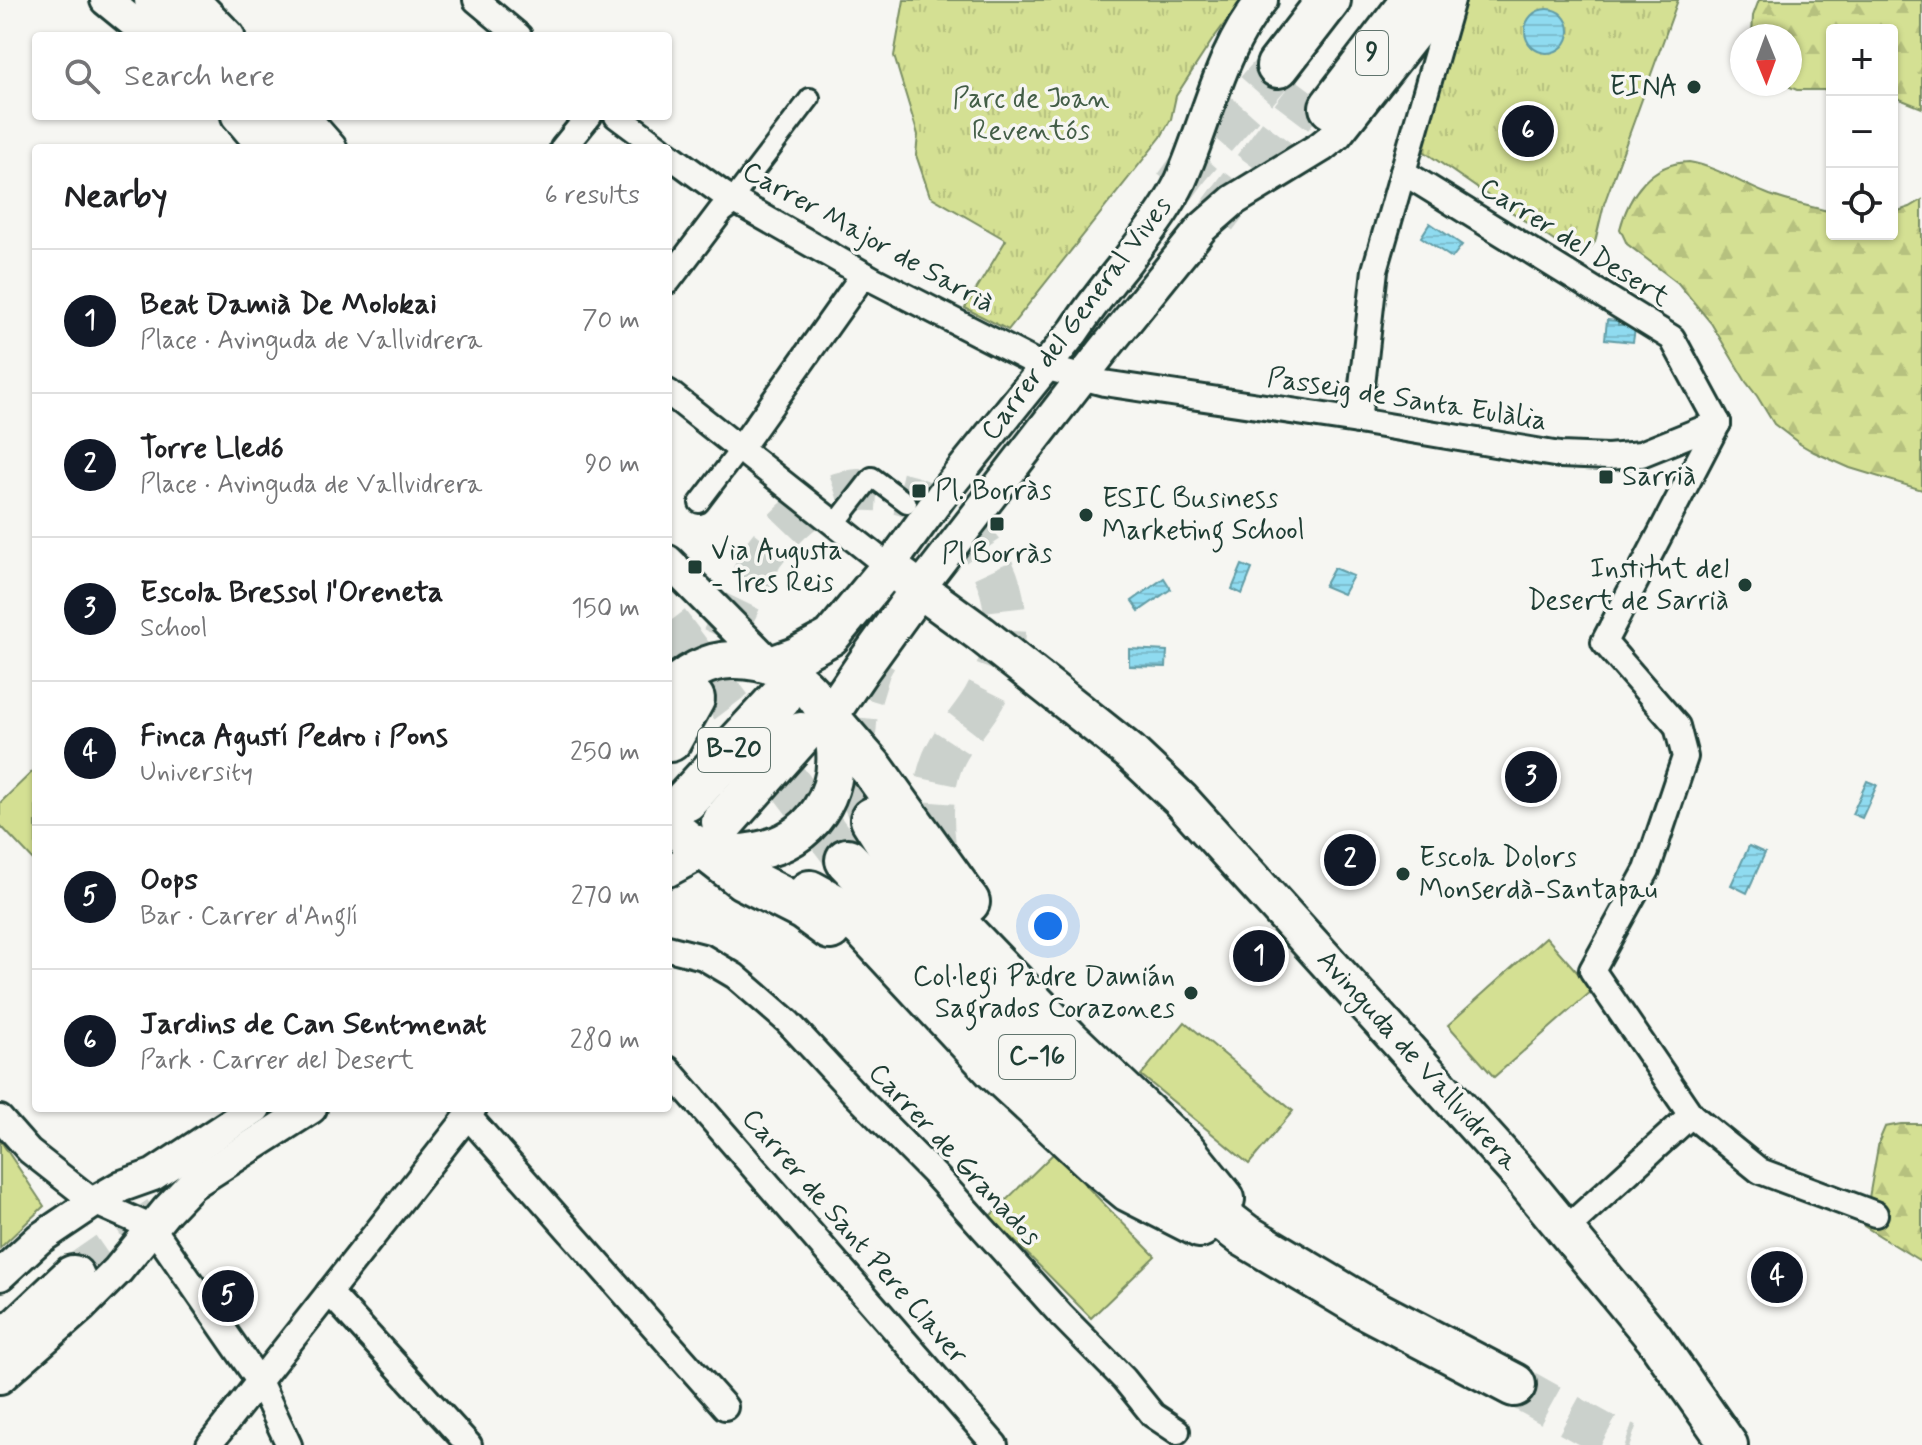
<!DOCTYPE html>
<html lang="en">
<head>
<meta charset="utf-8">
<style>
	body { margin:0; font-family:Mynerve,sans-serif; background:#f6f6f6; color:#202124 }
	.controls { position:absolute; right:24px; top:24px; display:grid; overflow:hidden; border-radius:8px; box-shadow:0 2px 6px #0004 }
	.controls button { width:72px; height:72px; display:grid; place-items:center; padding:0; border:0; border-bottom:2px solid #e0e0e0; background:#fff; color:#202124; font:40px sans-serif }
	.compass { position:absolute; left:1730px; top:24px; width:72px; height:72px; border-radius:50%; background:#fff; box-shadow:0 2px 6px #0004; rotate:179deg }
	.you { position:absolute; left:1048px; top:926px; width:28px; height:28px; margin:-20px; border:6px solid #fff; border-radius:50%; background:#1a73e8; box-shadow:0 0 0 12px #1a73e833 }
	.badge { display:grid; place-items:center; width:52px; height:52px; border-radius:50%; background:#111827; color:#fff; font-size:26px; font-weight:700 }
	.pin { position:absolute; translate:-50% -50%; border:4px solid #fff; box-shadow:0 2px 8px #0006 }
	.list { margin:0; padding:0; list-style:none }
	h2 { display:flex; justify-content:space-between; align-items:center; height:104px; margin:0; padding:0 32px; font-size:34px }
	h2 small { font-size:26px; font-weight:400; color:#757577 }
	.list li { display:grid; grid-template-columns:52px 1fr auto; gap:24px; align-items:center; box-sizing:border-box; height:144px; padding:0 32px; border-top:2px solid #e0e0e0 }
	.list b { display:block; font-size:30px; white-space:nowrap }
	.list p { margin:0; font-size:26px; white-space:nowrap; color:#757577 }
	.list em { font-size:26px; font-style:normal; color:#757577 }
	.icon { flex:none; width:44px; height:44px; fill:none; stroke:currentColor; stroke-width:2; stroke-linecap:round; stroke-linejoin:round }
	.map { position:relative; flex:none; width:1922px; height:1445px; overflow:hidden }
	.search { position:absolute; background:#fff; box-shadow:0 2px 6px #0004; left:32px; top:32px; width:640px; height:88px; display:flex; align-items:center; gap:20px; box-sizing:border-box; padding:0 28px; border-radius:8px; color:#757577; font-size:30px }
	.panel { position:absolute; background:#fff; box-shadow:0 2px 6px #0004; left:32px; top:144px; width:640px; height:968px; border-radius:8px }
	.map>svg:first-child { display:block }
	.forest { fill:url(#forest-firs); stroke:#7a8e64; stroke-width:2 }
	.park { fill:url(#park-tufts); stroke:#7a8e64; stroke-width:2 }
	.pitch { fill:#d4e093; stroke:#7a8e64; stroke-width:2 }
	.water { fill:url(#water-rules); stroke:#629ca5; stroke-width:2 }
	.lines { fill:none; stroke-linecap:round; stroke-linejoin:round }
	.trunk-tunnel { stroke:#cbd1cc; stroke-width:42; stroke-dasharray:42 21; stroke-linecap:butt }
	.pedestrian-casing { stroke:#1f3d34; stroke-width:24 }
	.minor-casing { stroke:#1f3d34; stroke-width:30 }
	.tertiary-casing { stroke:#1f3d34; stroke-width:36 }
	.secondary-casing { stroke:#1f3d34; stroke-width:42 }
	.trunk-casing { stroke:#1f3d34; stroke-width:48 }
	.pedestrian { stroke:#f6f6f2; stroke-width:18 }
	.minor { stroke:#f6f6f2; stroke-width:24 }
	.tertiary { stroke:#f6f6f2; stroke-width:30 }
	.secondary { stroke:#f6f6f2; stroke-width:36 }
	.trunk { stroke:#f6f6f2; stroke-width:42 }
	.poi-dot { fill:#1f3d34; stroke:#f6f6f2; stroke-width:3 }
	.labels { text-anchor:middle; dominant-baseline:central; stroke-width:7; stroke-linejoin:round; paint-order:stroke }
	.shield { fill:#f6f6f2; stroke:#60746d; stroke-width:2 }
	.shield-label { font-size:26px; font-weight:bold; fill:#1f3d34 }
	.poi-label { font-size:28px; fill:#1f3d34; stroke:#f6f6f2; text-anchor:start }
	.park-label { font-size:28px; fill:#435e47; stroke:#f6f6f2 }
	.street-label { font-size:28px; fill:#1f3d34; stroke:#f6f6f2 }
</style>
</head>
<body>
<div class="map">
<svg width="1922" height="1445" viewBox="0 0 1922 1445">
	<defs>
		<pattern id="forest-firs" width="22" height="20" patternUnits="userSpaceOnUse" patternTransform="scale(2)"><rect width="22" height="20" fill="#d4e093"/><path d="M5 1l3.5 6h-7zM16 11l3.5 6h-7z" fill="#b6c17f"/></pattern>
		<pattern id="park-tufts" width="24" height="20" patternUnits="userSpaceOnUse" patternTransform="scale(2)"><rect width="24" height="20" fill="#d4e093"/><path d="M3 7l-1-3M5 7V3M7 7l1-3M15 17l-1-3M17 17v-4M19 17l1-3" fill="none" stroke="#b6c17f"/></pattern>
		<pattern id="water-rules" width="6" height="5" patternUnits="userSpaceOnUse" patternTransform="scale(2)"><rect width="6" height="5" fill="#8fdbf0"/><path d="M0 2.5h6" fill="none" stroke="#7bbdce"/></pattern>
	</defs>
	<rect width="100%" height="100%" fill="#f6f6f2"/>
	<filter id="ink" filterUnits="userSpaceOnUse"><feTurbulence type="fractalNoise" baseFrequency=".0125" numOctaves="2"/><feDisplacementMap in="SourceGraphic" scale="16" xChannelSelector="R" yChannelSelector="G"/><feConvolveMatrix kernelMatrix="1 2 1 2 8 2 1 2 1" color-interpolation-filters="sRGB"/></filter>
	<g filter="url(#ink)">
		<g class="forest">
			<path d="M1759,0H1922V108L1892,96V30H1832V90H1797L1783,84H1790V36H1752L1753,16Z"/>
			<path d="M1689,162C1717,167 1740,183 1765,193C1786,202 1810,206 1832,212V234H1892V213L1910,207L1922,200V490L1850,468L1814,452L1800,444L1774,424L1757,396L1746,382L1711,323L1678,283L1627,244L1620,229C1629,194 1651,163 1689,162Z"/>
			<path d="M1901,1124H1922V1262L1864,1226L1879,1141L1885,1127Z"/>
		</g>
		<g class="park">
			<path d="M904,0H1242L1213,39L1176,96L1171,119L1161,137L1008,330L965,308L1006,240L930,196L916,155L918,135L894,56Z"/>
			<path d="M1465,0H1678L1604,204L1595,242L1580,259L1422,150Z"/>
		</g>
		<g class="pitch">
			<path d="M36,768V863L0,825V803Z"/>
			<path d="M1546,937L1593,990L1494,1077L1448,1025Z"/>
			<path d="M1185,1022L1293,1111L1249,1164L1141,1075Z"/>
			<path d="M0,1140L44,1206L0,1248Z"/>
			<path d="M1054,1153L1155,1256L1091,1318L990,1216Z"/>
		</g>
		<g class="water">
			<circle cx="1547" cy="31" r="22"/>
			<path d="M1430,223L1462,245L1452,258L1421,237Z"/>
			<path d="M1607,320L1618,321V325H1629L1635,329L1633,342L1605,339Z"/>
			<path d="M1242,565L1252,569L1242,594L1232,589Z"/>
			<path d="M1334,568L1353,576L1343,594L1324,586Z"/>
			<path d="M1164,578L1171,589L1139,611L1132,601Z"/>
			<path d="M1129,649L1167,651L1166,667L1129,666Z"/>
			<path d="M1867,781L1877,785L1862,818L1852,814Z"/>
			<path d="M1749,846L1765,853L1747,893L1731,885Z"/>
		</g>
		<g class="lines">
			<g class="trunk-tunnel">
				<path d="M1175,187L1189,168L1278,66"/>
				<path d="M1216,218L1311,91"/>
				<path d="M668,623L847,860"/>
				<path d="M695,695L762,556C786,523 816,493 859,490C953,485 1028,572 999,664C995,676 990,687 984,698C971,721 950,739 941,765C929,799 932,838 940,873"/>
				<path d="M872,819L858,789L854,746L857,711L870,668L879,652"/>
				<path d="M73,1277L164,1214"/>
				<path d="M1514,1385L1612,1439L1630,1445"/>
			</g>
			<defs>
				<g id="pedestrian">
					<path d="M734,201L739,191L810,98"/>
					<path d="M699,503L740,449"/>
					<path d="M840,518L872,477L907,503"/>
				</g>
				<g id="minor">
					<path d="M476,0L519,36"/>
					<path d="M617,116L660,148"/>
					<path d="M563,148L589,116"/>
					<path d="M668,154L723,194L874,280L1044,367L1104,383L1358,421L1560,455L1608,457L1641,454L1718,423"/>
					<path d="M1403,172L1672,338L1718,423"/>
					<path d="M668,281L721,211L734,201"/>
					<path d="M668,392L889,567"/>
					<path d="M1358,421L1375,270L1452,0"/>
					<path d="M1718,423L1604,642L1677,726L1685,757L1647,870L1592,970L1691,1115L1760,1171L1875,1214"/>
					<path d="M740,449L864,274"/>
					<path d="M668,948L703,957L735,976L788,1022L854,1093L937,1177L1062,1316L1124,1379L1153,1415L1177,1431"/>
					<path d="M668,1069L995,1445"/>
					<path d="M468,1116L725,1407"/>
					<path d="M0,1118L29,1151L94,1202L153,1228L259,1381L289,1445"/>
					<path d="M1565,1230L1691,1115"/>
					<path d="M329,1292L469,1445"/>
					<path d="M209,1445L474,1108"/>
				</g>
				<g id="tertiary">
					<path d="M106,0L150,36"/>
					<path d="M194,0L229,36"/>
					<path d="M237,116L264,148"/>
					<path d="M303,116L331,148"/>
					<path d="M668,561L771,665"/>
					<path d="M889,567L941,496L1074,331C1090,307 1108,284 1126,262C1146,235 1167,210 1181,180C1208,119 1219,53 1262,0"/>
					<path d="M919,589L1102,352L1202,228L1234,200L1321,147L1337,134L1443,0"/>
					<path d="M668,871L707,850"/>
					<path d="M0,1275L39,1239L94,1202L122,1186L153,1175L255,1108"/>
					<path d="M0,1378L81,1307L118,1270L167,1210L192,1184L311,1108"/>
				</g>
				<g id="secondary">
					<path d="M771,665L796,656L831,637L889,567L981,634L1076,709L1130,752L1181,800L1519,1174L1654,1338L1729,1445"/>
					<path d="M668,692C683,674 709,660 732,660C857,658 873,829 756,851C719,858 692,849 668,821"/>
					<path d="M828,718L862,668L919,589"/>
				</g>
				<g id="trunk">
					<path d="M156,0L194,36"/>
					<path d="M1278,66L1329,0"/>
					<path d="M1331,107L1413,0"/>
					<path d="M271,116L298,148"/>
					<path d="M828,718L874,771L968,902"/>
					<path d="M670,740L693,699"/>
					<path d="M686,800L780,698"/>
					<path d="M872,819L896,857L960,928L1068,1040L1185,1152L1223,1199"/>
					<path d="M723,822L801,734"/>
					<path d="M707,850L743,878L804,909L830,928"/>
					<path d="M847,860L1019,1041L1148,1161L1244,1235L1363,1306L1514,1385"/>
					<path d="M810,892L843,910L863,927L994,1068L1094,1161L1129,1190L1200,1226"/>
					<path d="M0,1346L73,1277"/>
				</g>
			</defs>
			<use href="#pedestrian" class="pedestrian-casing"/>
			<use href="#minor" class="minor-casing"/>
			<use href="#tertiary" class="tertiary-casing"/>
			<use href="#secondary" class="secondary-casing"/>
			<use href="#trunk" class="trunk-casing"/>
			<use href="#pedestrian" class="pedestrian"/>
			<use href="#minor" class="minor"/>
			<use href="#tertiary" class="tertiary"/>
			<use href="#secondary" class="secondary"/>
			<use href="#trunk" class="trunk"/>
		</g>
	</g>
	<g class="poi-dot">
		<circle cx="1694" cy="87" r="8"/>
		<rect x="1598" y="469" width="16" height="16" rx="4"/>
		<rect x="911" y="483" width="16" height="16" rx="4"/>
		<circle cx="1086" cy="515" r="8"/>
		<rect x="989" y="516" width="16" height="16" rx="4"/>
		<rect x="687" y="559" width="16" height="16" rx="4"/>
		<circle cx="1745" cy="585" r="8"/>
		<circle cx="1403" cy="874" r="8"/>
		<circle cx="1191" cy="993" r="8"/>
	</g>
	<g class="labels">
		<g class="shield">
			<rect x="1356" y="31" width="32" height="44" rx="6"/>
			<rect x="698" y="728" width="72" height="44" rx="6"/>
			<rect x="999" y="1035" width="76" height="44" rx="6"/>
		</g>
		<g class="shield-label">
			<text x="1372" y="53">9</text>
			<text x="734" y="750">B-20</text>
			<text x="1037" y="1057">C-16</text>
		</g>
		<g class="poi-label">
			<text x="1678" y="87" text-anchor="end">EINA</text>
			<text x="1622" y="477">Sarrià</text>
			<text x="935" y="491">Pl. Borràs</text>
			<text x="1102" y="499">ESIC Business<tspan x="1102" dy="32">Marketing School</tspan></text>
			<text x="711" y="551">Via Augusta<tspan x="711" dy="32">- Tres Reis</tspan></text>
			<text x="997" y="554" text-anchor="middle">Pl Borràs</text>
			<text x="1729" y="569" text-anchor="end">Institut del<tspan x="1729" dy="32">Desert de Sarrià</tspan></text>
			<text x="1419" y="858">Escola Dolors<tspan x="1419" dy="32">Monserdà-Santapau</tspan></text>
			<text x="1175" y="977" text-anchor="end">Col·legi Padre Damián<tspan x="1175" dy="32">Sagrados Corazones</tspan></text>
		</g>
		<g class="park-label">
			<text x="1031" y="99">Parc de Joan<tspan x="1031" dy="32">Reventós</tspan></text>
		</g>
		<g class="street-label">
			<text transform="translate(868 238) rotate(29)">Carrer Major de Sarrià</text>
			<text transform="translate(1574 243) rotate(32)">Carrer del Desert</text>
			<text transform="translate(1077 319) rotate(-53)">Carrer del General Vives</text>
			<text transform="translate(1407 400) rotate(9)">Passeig de Santa Eulàlia</text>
			<text transform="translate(1417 1061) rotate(48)">Avinguda de Vallvidrera</text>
			<text transform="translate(954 1155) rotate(47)">Carrer de Granados</text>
			<text transform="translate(854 1237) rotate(49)">Carrer de Sant Pere Claver</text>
		</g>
	</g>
</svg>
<div class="controls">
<button>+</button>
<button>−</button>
<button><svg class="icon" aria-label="locate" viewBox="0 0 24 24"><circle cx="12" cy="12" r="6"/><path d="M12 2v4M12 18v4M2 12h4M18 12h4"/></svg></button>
</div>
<svg class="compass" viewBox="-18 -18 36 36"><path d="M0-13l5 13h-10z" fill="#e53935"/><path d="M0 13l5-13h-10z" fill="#757577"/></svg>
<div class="you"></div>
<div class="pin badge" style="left:1259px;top:956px">1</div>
<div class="pin badge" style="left:1350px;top:860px">2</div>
<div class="pin badge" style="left:1531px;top:777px">3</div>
<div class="pin badge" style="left:1777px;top:1277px">4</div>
<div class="pin badge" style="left:228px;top:1296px">5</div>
<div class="pin badge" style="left:1528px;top:131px">6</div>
<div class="search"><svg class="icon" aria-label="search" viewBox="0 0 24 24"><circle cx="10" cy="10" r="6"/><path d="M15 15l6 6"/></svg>Search here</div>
<section class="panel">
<h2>Nearby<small>6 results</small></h2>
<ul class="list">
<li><span class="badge">1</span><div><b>Beat Damià De Molokai</b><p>Place · Avinguda de Vallvidrera</p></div><em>70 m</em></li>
<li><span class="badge">2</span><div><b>Torre Lledó</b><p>Place · Avinguda de Vallvidrera</p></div><em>90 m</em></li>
<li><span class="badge">3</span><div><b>Escola Bressol l'Oreneta</b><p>School</p></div><em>150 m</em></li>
<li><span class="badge">4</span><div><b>Finca Agustí Pedro i Pons</b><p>University</p></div><em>250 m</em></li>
<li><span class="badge">5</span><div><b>Oops</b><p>Bar · Carrer d'Anglí</p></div><em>270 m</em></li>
<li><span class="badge">6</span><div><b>Jardins de Can Sentmenat</b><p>Park · Carrer del Desert</p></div><em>280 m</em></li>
</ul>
</section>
</div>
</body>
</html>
